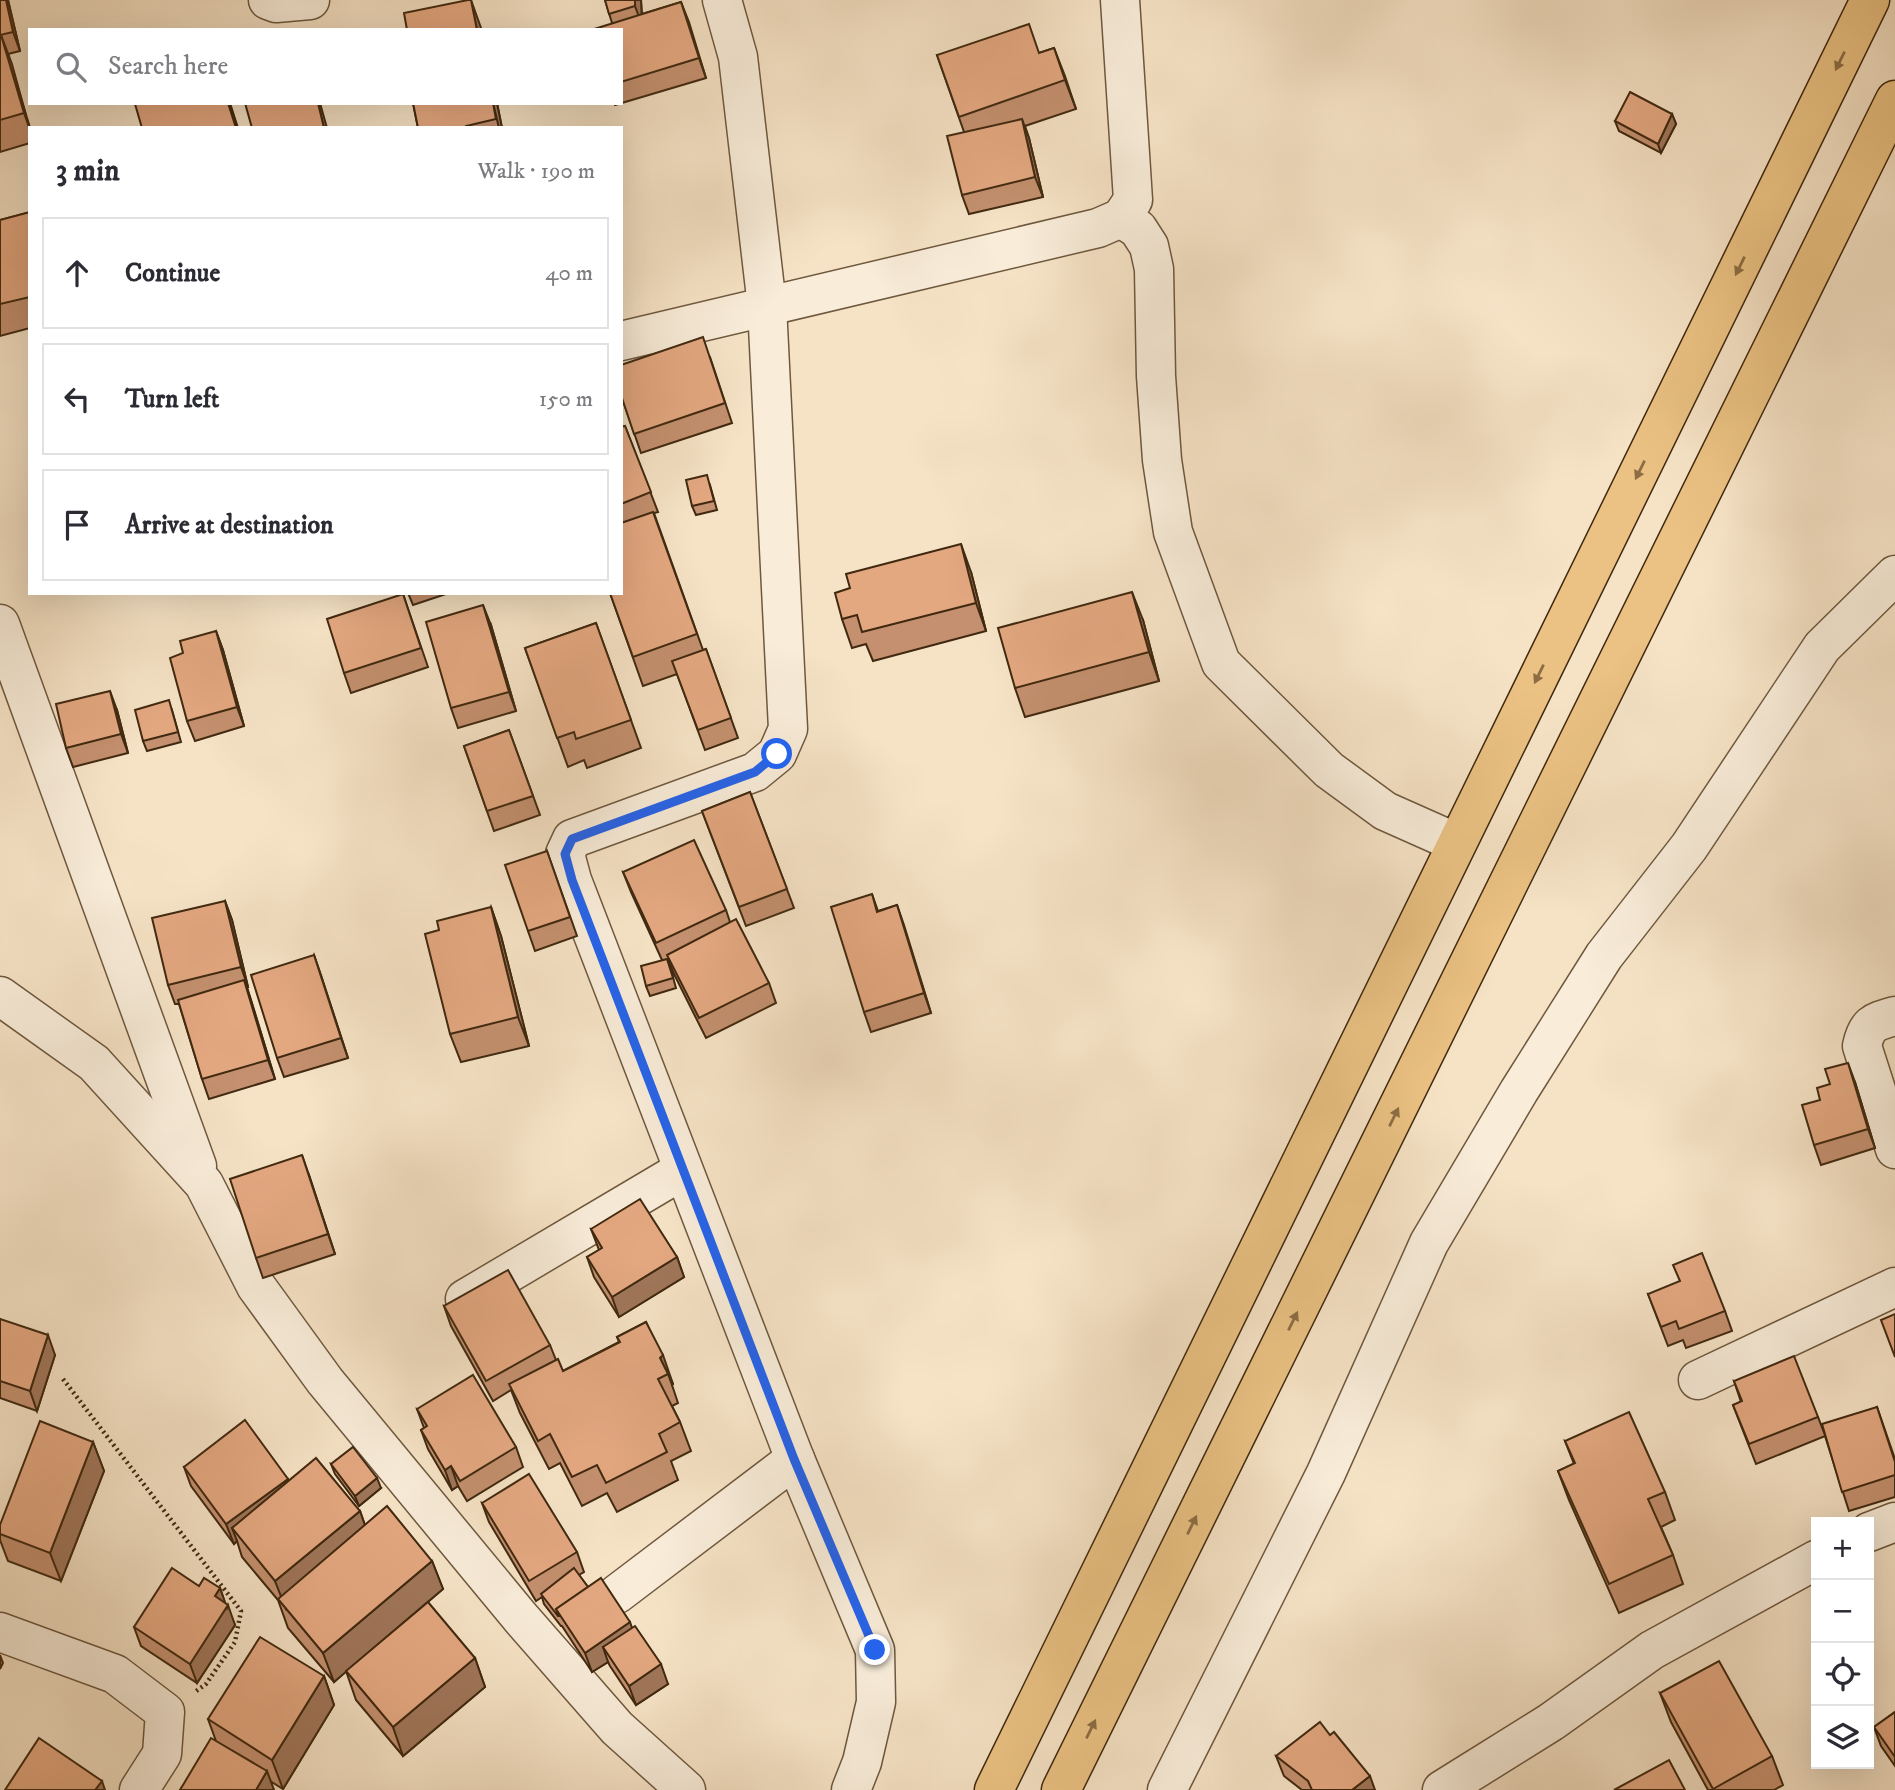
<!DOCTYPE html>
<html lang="en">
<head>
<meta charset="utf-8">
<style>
	body { margin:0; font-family:"IM FELL DW Pica",serif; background:#f2f2f3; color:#2b2b33 }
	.controls { position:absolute; right:21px; bottom:21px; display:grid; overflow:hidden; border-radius:0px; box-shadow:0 7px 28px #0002 }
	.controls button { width:63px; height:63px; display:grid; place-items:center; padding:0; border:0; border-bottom:2px solid #e1e1e2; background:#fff; color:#2b2b33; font:35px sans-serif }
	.stop { position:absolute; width:21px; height:21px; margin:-16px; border:5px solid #2563eb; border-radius:50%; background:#fff }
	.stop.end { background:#2563eb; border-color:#fff; box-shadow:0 2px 7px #0008 }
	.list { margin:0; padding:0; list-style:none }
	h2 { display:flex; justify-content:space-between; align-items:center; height:91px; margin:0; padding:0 28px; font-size:30px }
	h2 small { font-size:23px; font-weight:400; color:#7c7c81 }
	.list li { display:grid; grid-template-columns:46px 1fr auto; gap:21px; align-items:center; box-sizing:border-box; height:112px; margin:0 14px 14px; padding:0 14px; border:2px solid #e1e1e2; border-radius:0px }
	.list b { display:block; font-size:26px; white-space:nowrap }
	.list em { font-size:23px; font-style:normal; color:#7c7c81 }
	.icon { flex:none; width:38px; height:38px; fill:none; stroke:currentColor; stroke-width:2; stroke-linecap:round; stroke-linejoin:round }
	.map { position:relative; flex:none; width:1895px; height:1790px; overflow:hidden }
	.search { position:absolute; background:#fff; box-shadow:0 7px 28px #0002; left:28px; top:28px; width:595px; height:77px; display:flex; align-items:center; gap:18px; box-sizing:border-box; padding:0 24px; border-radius:0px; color:#7c7c81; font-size:26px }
	.panel { position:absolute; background:#fff; box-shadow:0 7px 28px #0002; left:28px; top:126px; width:595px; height:469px; border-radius:0px }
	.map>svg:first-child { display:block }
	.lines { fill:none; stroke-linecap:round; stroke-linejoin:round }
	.minor-casing { stroke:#6e583e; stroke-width:41 }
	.highway-casing { stroke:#402910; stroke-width:41 }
	.path { stroke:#402910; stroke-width:4.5; stroke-dasharray:2 3.5; stroke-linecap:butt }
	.minor { stroke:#f9edda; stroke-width:38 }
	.highway { stroke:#ebc283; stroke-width:38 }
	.wall { fill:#c4906f; stroke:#402910; stroke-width:2 }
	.shaded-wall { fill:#a0765a; stroke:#402910; stroke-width:2 }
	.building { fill:#e4a881; stroke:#402910; stroke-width:2 }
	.oneway { fill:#8d6e44 }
	.route { stroke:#2563eb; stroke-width:9 }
</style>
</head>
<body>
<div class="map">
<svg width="1895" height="1790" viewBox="0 0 1895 1790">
	<rect width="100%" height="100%" fill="#f6e3c6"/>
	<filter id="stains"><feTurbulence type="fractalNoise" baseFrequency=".00286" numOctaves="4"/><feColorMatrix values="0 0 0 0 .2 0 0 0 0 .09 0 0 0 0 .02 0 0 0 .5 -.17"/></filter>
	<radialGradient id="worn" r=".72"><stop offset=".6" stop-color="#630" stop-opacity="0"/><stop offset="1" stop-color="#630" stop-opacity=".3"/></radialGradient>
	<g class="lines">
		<defs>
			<g id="minor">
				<path d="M268,0L276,3L310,0"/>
				<path d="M722,0L738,57L767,306L788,729L777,754L755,772L572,839L565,854L572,880L795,1459L875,1650L876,1702L862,1762L851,1790"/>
				<path d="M1121,218L1138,229L1149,246L1154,269L1156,376L1162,460L1173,532L1221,663L1329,770L1385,811L1457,843"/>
				<path d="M621,341L1098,228L1121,218L1133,200L1120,0"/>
				<path d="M0,624L197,1166"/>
				<path d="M0,996L94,1063L204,1184L256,1286L325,1381L520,1617L617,1728L686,1790"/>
				<path d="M1895,1016C1874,1022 1867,1023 1862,1046L1895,1149"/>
				<path d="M465,1299L683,1170"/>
				<path d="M1698,1380L1895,1287"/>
				<path d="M1869,1532L1895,1522"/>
				<path d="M617,1594L795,1459"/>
				<path d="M0,1632L115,1674L165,1712L162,1754L139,1790"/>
				<path d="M1167,1790L1326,1473L1429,1243L1519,1091L1604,956L1689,847L1822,647L1895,575"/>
				<path d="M1442,1790L1551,1722L1652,1650L1816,1560"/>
			</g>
			<g id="highway">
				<path d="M994,1790L1870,0"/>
				<path d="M1061,1790L1895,100"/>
			</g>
		</defs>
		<use href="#minor" class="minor-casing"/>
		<use href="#highway" class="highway-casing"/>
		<path class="path" d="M63,1379L241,1611L235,1642L206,1684L195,1692"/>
		<use href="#minor" class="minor"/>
		<use href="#highway" class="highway"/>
	</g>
	<g class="wall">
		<path d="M0,0H8L20,51L8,54L30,128V143L0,152Z"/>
		<path d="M605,0H641L642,14L681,2L706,78L615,105L614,103H621V30L612,23Z"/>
		<path d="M1054,48L1076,109L1025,126L1029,138L1043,197L969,214L962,195L964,132L937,55L1039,53Z"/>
		<path d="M413,103H497L502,128H418Z"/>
		<path d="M1672,114L1676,124L1661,153L1619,131L1615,121Z"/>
		<path d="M30,212V328L0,336V220Z"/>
		<path d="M710,357L732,423L641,453L621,395Z"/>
		<path d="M625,426L658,512L654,513L703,650L706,649L738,738L705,750L677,674L643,686L610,593H621V427Z"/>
		<path d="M710,485L717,510L696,515L692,506Z"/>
		<path d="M971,572L986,631L873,661L866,644L852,648L842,619Z"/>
		<path d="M408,593H449L413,605Z"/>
		<path d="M403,594L428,667L351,693L344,673Z"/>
		<path d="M1143,620L1159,681L1025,717L1015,688Z"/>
		<path d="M596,623L641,748L587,768L584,760L568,767L525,648Z"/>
		<path d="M491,625L516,711L458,728L451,708Z"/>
		<path d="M216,631L223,650L244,726L195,741L187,721L183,653Z"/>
		<path d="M117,710L128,753L73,767L66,748Z"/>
		<path d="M172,710L181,742L147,751L143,741Z"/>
		<path d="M509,730L540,815L494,831L464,746Z"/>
		<path d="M750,792L794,908L746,926L702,811Z"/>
		<path d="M547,851L577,936L535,951L528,931Z"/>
		<path d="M623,872L726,910L730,922L769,983L776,1003L706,1038L674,974L668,959L676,988L650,996L646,986L662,960L631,892Z"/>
		<path d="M872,894L878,911L897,905L931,1013L871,1032L864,1012Z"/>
		<path d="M225,901L232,920L248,987H247L275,1079L209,1099L202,1079L179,1004H175L168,985Z"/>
		<path d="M491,907L501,936L529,1046L461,1062L450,1034Z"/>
		<path d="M314,955L348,1058L284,1077L277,1058Z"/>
		<path d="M1855,1082L1875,1148L1821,1165L1814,1145L1820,1100Z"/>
		<path d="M309,1175L335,1254L263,1278L256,1258Z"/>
		<path d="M591,1229L677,1257L684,1277L619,1317L594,1277L587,1257L599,1250Z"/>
		<path d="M1648,1294L1725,1311L1732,1331L1686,1348L1683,1340L1668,1346Z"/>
		<path d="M444,1306L550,1345L556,1360L563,1371L619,1342L617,1337L646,1322L673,1384L672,1385L678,1403L672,1406L680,1422L691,1451L671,1461L678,1480L617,1512L607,1493L582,1506L560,1463L549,1469L520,1413L511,1390L493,1401L451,1326Z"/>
		<path d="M0,1319L55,1355L37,1411L0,1398Z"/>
		<path d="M1734,1381L1818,1417L1825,1435L1877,1407L1895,1459V1497L1849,1511L1825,1436L1756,1464L1733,1405L1741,1402Z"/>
		<path d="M417,1409L516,1447L523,1467L467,1501L458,1486L452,1490L428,1449L421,1430L424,1428Z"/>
		<path d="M1565,1441L1665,1492L1675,1520L1661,1527L1673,1555L1683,1584L1619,1613L1569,1500L1558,1471L1574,1464Z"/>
		<path d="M93,1442L104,1471L61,1581L8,1561L0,1540V1525Z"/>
		<path d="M331,1464L381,1488L359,1506L335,1474Z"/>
		<path d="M184,1467L288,1479L289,1481L360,1511L365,1525L432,1561L443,1589L388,1636L475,1658L485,1687L403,1756L356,1700L346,1671L334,1682L288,1628L278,1600L242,1557L237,1541L234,1544L191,1486Z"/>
		<path d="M482,1503L577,1552L584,1572L579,1575L588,1587L632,1628L668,1684L636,1705L610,1666L608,1662L592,1672L562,1626H561L544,1604L542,1597L536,1601L489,1522Z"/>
		<path d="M199,1586L220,1588L225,1603L235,1625L197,1683L141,1646L134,1627Z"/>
		<path d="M324,1676L334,1705L283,1789L270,1781L274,1790H180L216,1741L208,1719Z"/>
		<path d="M1660,1693L1772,1756L1783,1785L1774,1790H1708L1671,1722Z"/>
		<path d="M1895,1712V1766L1881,1746L1874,1727Z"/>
		<path d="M1276,1756L1375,1790H1302L1284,1776Z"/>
	</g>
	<g class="shaded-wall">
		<path d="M6,0H8L20,51L13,32Z"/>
		<path d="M471,0L481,28V30H477Z"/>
		<path d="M635,0H641L642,25L635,6Z"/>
		<path d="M681,2L689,22L706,78L699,58Z"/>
		<path d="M1,35L12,64L30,130L24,113Z"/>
		<path d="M1054,48L1065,76L1076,109L1065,80Z"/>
		<path d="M228,103H230L238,128H236Z"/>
		<path d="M318,103H320L327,128H324Z"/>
		<path d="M493,103H497L502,128H499Z"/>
		<path d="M1672,114L1676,124L1661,153L1658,144Z"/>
		<path d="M1022,119L1029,138L1043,197L1035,177Z"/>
		<path d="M961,544L971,572L986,631L976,603Z"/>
		<path d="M1132,592L1143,620L1159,681L1149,652Z"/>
		<path d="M483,605L491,625L516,711L509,692Z"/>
		<path d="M216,631L223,650L244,726L237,707Z"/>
		<path d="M110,691L117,710L128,753L121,734Z"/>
		<path d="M225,901L232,920L248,987L241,967Z"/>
		<path d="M897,905L904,925L931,1013L924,993Z"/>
		<path d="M491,907L501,936L529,1046L518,1017Z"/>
		<path d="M314,955L321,975L348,1058L341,1038Z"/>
		<path d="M244,980L251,1000L275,1079L268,1060Z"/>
		<path d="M1848,1063L1855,1082L1875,1148L1868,1129Z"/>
		<path d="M302,1155L309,1175L335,1254L328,1234Z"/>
		<path d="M677,1257L684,1277L619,1317L612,1297Z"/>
		<path d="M48,1335L55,1355L37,1411L30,1391Z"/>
		<path d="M663,1355L673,1384L672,1385L668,1374L660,1358Z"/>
		<path d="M93,1442L104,1471L61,1581L50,1553Z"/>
		<path d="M451,1466L458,1486L452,1490L445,1470Z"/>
		<path d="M377,1478L381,1488L359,1506L355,1496Z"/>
		<path d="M288,1479L295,1498L232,1528L237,1541L234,1544L226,1524Z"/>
		<path d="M360,1511L370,1540L286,1609L275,1581Z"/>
		<path d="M432,1561L443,1589L334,1682L323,1653Z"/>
		<path d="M220,1588L227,1608L228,1605L235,1625L197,1683L190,1664L215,1596Z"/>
		<path d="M630,1622L637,1642L603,1647L608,1662L592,1672L585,1653Z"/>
		<path d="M0,1655L3,1663L0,1669Z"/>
		<path d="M475,1658L485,1687L403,1756L393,1727Z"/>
		<path d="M661,1664L668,1684L636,1705L629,1686Z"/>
		<path d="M324,1676L334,1705L283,1789L272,1760Z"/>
		<path d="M267,1771L274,1790H256Z"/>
		<path d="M1370,1776L1375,1790H1352Z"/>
		<path d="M102,1781L105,1790H95Z"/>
	</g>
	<g class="building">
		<path d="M0,0H6L13,32L0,35Z"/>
		<path d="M468,0H471L477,30H407L404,13Z"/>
		<path d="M605,0H635V6L609,14Z"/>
		<path d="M681,2L699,58L621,82V30H591Z"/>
		<path d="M1029,24L1039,53L1054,48L1065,80L959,117L937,55Z"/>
		<path d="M0,35H1L24,113L0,120Z"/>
		<path d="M1630,92L1672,114L1658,144L1615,121Z"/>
		<path d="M137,103H228L236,128H142L135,104Z"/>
		<path d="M245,103H318L324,128H252Z"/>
		<path d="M413,103H493L496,119L466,126V128H418Z"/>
		<path d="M1022,119L1035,177L962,195L947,136Z"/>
		<path d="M30,212V297L0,304V220Z"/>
		<path d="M703,337L725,403L634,434L621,395V365Z"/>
		<path d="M625,426L651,492L621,504V427Z"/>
		<path d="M707,475L714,501L692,506L686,480Z"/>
		<path d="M653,512L697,634L633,657L610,593H621V523Z"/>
		<path d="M961,544L976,603L862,632L857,615L842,619L835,593L850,588L846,574Z"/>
		<path d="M1132,592L1149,652L1015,688L998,628Z"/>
		<path d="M403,594L421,648L344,673L327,619Z"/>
		<path d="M483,605L509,692L451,708L426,622Z"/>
		<path d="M596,623L631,720L576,739L574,732L557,738L525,648Z"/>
		<path d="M216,631L237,707L187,721L170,658L183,653L180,641Z"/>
		<path d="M706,649L731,718L698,730L672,661Z"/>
		<path d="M110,691L121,734L66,748L56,704Z"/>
		<path d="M169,700L178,732L143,741L135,710Z"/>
		<path d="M509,730L533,796L487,811L464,746Z"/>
		<path d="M750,792L787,889L739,907L702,811Z"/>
		<path d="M694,840L726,910L656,943L623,872Z"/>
		<path d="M547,851L570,917L528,931L505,865Z"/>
		<path d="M872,894L877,912L897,905L924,993L864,1012L831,907Z"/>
		<path d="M225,901L241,967L168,985L152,918Z"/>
		<path d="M491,907L518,1017L450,1034L425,934L439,930L437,921Z"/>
		<path d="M736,919L769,983L699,1018L667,955Z"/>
		<path d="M314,955L341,1038L277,1058L251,975Z"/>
		<path d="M667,959L673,978L646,986L641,966Z"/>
		<path d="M244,980L268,1060L202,1079L178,1000Z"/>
		<path d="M1848,1063L1868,1129L1814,1145L1802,1105L1820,1100L1817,1088L1830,1084L1825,1069Z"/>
		<path d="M302,1155L328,1234L256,1258L230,1179Z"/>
		<path d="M640,1199L677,1257L612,1297L587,1257L602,1248L591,1229Z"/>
		<path d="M1702,1253L1725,1311L1679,1329L1676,1321L1661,1327L1648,1294L1680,1281L1673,1265Z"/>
		<path d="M508,1270L550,1345L486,1381L444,1306Z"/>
		<path d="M1895,1314V1357L1881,1320Z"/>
		<path d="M0,1319L48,1335L30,1391L0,1381Z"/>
		<path d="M646,1322L663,1355L660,1358L668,1374L658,1379L680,1422L659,1434L667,1452L606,1483L597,1465L572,1477L550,1434L538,1441L509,1384L558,1359L563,1371L620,1342L617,1337Z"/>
		<path d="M1794,1356L1818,1417L1749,1444L1733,1405L1742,1401L1734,1381Z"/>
		<path d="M473,1375L516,1447L460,1481L451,1466L445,1470L421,1430L427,1426L417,1409Z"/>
		<path d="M1877,1407L1895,1462V1475L1842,1492L1822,1424Z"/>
		<path d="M1629,1412L1665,1492L1648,1499L1673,1555L1609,1584L1558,1471L1575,1463L1565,1441Z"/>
		<path d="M245,1420L288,1479L226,1524L184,1467Z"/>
		<path d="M40,1421L93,1442L50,1553L0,1534V1525Z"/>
		<path d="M353,1447L377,1478L355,1496L331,1464Z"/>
		<path d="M316,1458L360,1511L275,1581L232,1528Z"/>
		<path d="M529,1474L577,1552L529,1581L482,1503Z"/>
		<path d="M387,1506L432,1561L323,1653L278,1599Z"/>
		<path d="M172,1568L199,1586L204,1578L220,1588L215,1596L228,1605L190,1664L134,1627Z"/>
		<path d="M574,1568L588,1587L556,1609L559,1616H558L541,1594Z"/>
		<path d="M601,1578L630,1622L585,1653L556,1609Z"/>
		<path d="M428,1602L475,1658L393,1727L346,1671Z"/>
		<path d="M635,1626L661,1664L629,1686L603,1647Z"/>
		<path d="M260,1637L324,1676L272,1760L208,1719Z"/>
		<path d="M1719,1661L1772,1756L1713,1789L1660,1693Z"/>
		<path d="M1895,1712V1757L1874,1727Z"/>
		<path d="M1320,1722L1330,1735L1334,1732L1370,1776L1352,1790H1312L1308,1781L1276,1756Z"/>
		<path d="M39,1738L102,1781L95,1790H5Z"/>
		<path d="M211,1738L267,1771L256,1790H180Z"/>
		<path d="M1669,1760L1685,1790H1614Z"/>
	</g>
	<defs><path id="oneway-solid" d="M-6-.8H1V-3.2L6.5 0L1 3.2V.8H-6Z" transform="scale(1.75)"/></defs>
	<g class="oneway">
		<use href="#oneway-solid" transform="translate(1840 61) rotate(116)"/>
		<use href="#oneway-solid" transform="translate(1740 266) rotate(116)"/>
		<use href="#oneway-solid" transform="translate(1640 470) rotate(116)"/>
		<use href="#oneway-solid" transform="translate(1539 674) rotate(116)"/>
		<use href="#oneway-solid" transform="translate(1394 1117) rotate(-64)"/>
		<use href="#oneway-solid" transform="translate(1293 1321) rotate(-64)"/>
		<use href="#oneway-solid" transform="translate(1192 1525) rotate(-64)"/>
		<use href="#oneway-solid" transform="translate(1091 1729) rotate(-64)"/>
	</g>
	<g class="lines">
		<path class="route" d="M777,754L755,772L572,839L565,854L572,880L794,1459L875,1650"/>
	</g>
	<rect width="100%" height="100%" filter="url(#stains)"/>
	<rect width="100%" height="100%" fill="url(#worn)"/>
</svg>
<div class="controls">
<button>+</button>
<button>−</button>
<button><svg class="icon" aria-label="locate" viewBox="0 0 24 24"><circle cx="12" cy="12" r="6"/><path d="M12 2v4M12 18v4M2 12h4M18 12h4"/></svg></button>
<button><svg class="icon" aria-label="layers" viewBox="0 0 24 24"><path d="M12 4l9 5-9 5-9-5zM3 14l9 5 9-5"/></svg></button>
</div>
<div class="stop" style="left:777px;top:754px"></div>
<div class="stop end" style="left:875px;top:1650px"></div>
<div class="search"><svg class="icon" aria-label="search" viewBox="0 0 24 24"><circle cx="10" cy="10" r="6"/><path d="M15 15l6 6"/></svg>Search here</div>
<section class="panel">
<h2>3 min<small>Walk · 190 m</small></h2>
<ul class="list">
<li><svg class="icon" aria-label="ahead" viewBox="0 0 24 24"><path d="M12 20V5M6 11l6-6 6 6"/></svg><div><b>Continue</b></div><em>40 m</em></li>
<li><svg class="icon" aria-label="left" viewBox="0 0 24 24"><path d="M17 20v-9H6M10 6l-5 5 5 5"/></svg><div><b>Turn left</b></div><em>150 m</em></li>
<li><svg class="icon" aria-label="arrive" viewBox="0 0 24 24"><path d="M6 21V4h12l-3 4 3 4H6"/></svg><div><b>Arrive at destination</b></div></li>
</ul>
</section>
</div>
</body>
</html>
